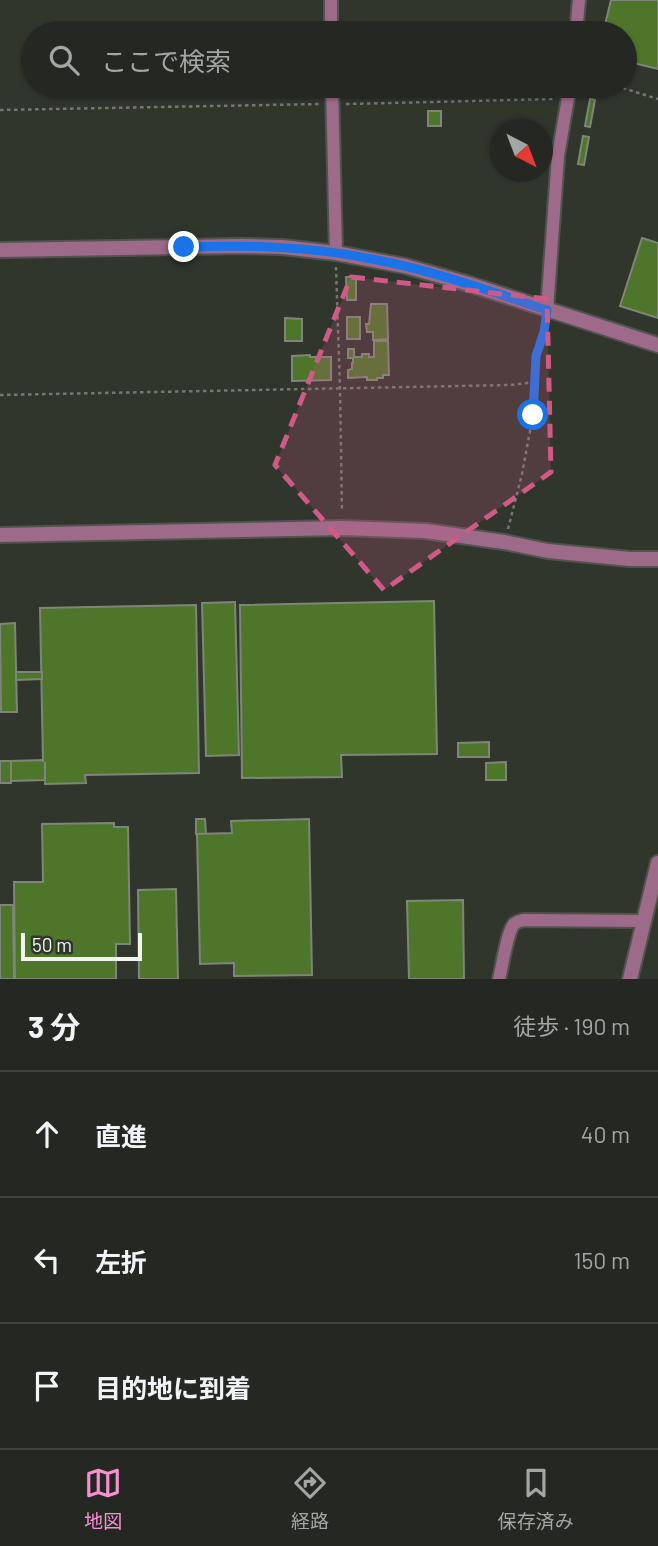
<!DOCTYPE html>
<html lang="ja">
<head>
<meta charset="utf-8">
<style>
	body { margin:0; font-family:Barlow,"Noto Sans JP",sans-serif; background:#2d302a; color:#f1f3f6 }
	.compass { position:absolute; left:490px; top:119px; width:63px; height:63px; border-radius:50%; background:#252822; box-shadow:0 2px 5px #0004; rotate:138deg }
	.scale { position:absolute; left:21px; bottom:18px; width:121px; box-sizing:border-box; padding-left:7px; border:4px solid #f1f4ef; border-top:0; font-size:19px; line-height:24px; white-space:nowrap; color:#f1f4ef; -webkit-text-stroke:5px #31362d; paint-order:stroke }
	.stop { position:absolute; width:21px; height:21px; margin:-16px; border:5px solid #1a73e8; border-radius:50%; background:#fff }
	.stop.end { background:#1a73e8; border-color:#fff; box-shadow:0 2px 7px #0008 }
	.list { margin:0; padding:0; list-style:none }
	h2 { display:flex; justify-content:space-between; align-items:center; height:91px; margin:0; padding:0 28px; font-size:30px }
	h2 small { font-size:23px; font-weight:400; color:#a3a6a5 }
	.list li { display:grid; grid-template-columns:46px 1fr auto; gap:21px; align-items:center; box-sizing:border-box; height:126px; padding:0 28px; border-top:2px solid #424440 }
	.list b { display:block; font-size:26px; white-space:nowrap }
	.list em { font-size:23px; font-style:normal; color:#a3a6a5 }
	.icon { flex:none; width:38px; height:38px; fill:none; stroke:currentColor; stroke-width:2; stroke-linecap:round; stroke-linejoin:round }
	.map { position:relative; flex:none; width:658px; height:979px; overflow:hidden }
	.search { position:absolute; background:#252822; box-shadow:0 2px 5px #0004; left:21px; right:21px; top:21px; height:77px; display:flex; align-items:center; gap:18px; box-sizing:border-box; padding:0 24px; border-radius:38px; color:#a3a6a5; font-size:26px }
	.sheet { height:469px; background:#252822 }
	nav { display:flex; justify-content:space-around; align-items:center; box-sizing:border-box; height:98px; border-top:2px solid #424440; background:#252822; font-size:19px; color:#a3a6a5 }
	nav a { display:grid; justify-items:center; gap:4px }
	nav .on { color:#f690cf }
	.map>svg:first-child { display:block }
	.building { fill:#4d762a; stroke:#7f857b; stroke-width:2 }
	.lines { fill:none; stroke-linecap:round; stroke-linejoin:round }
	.minor-casing { stroke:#50544c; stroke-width:16 }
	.tertiary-casing { stroke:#50544c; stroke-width:18 }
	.path { stroke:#747871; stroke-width:2.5; stroke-dasharray:3.5 3.5; stroke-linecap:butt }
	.minor { stroke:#9e6a8a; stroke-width:12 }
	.tertiary { stroke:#9e6a8a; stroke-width:14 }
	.route { stroke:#1a73e8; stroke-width:9 }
	.marked { fill:#d05a87; fill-opacity:0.2; stroke:#d05a87; stroke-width:5; stroke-dasharray:14 9; stroke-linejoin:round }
</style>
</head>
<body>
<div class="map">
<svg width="658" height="979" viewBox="0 0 658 979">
	<rect width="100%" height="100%" fill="#31362d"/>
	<g class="building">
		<path d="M611,0H658V69L625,61V33H603Z"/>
		<path d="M590,99L595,100L590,127L585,126Z"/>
		<rect x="428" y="111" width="13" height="15"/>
		<path d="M583,136L589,137L584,165L578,164Z"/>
		<path d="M642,238L658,243V318L620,306Z"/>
		<path d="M346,277H356V300H347Z"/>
		<path d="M371,304H387L388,339L373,340V332H367L366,324H369Z"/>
		<rect x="347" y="317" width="13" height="22"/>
		<path d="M285,318L302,319V341H285Z"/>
		<path d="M374,341H388L389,375H383V378H377V380H367V377L348,378V370L352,369V363H353V358H348V349H354V357H362V354H369V357H374Z"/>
		<path d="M310,355V357H331V380L292,381V356Z"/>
		<path d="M434,601L437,754L341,755L342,777L242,778L240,605Z"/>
		<path d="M235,602L239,755L206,756L202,603Z"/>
		<path d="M196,605L199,773L85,775L86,783L45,784V762V780L11,781V761L43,760V762L40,608Z"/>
		<path d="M15,623L17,712H1L0,624Z"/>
		<path d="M16,672H42V679L16,680Z"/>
		<path d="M489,742V757H458V743Z"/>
		<rect x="0" y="761" width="11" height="22"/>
		<path d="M506,762V780H486V763Z"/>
		<path d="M196,819H205L206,834H196Z"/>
		<path d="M309,819L312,975L234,976V963L200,964L197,834L232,833L231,821Z"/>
		<path d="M114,823V827H128L130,944H116V979H15L14,882H43L42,824Z"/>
		<path d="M176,889L178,979H139L138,890Z"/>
		<path d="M463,900L464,979H409L407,901Z"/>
		<path d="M0,905H13L14,979H0Z"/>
	</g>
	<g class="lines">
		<defs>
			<g id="minor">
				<path d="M331,0V33"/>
				<path d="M576,33L579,0"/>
				<path d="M332,86L336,253"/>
				<path d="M547,310L558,156L570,86"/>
				<path d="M499,979C502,968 507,932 514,924C518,921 519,921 524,920L644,921"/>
			</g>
			<g id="tertiary">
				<path d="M0,250L242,246L282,247L336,253L405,266L469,284L658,345"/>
				<path d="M0,535L343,528L426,531L504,542L548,551L630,559H658"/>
				<path d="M630,979L658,863"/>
			</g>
		</defs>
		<use href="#minor" class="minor-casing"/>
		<use href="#tertiary" class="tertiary-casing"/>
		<g class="path">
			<path d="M616,86L658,99"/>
			<path d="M346,104L553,99"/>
			<path d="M0,110L319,104"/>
			<path d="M336,267L340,389L342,512"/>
			<path d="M0,395L510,385L535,382"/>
			<path d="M508,529L522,474L533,415L536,356L545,323"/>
		</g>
		<use href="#minor" class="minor"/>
		<use href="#tertiary" class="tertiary"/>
	</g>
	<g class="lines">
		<path class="route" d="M184,247C247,245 310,246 372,259C432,270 489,291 547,310L544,332L536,356L533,415"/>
	</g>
	<path class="marked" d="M351,277L547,299L551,472L384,590L275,465Z"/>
</svg>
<svg class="compass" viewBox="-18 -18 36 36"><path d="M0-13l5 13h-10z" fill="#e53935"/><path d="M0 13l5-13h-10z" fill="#a3a6a5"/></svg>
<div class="scale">50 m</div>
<div class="stop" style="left:533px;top:415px"></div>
<div class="stop end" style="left:184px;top:247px"></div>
<div class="search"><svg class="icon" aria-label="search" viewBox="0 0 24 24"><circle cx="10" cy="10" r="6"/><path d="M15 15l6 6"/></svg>ここで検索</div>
</div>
<section class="sheet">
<h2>3 分<small>徒歩 · 190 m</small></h2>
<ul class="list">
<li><svg class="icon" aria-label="ahead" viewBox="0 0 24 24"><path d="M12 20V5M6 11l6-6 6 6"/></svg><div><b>直進</b></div><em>40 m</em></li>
<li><svg class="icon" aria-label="left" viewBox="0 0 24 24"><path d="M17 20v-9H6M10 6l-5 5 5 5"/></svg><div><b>左折</b></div><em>150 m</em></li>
<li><svg class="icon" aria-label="arrive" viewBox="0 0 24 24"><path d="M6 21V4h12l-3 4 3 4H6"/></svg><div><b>目的地に到着</b></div></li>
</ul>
</section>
<nav>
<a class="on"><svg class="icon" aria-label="map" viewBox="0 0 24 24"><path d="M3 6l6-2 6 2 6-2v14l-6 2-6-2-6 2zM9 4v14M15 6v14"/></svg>地図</a>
<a><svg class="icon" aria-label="directions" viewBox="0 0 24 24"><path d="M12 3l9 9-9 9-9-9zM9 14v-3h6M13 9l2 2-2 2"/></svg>経路</a>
<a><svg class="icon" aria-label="saved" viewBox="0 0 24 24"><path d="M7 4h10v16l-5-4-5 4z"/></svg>保存済み</a>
</nav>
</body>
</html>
